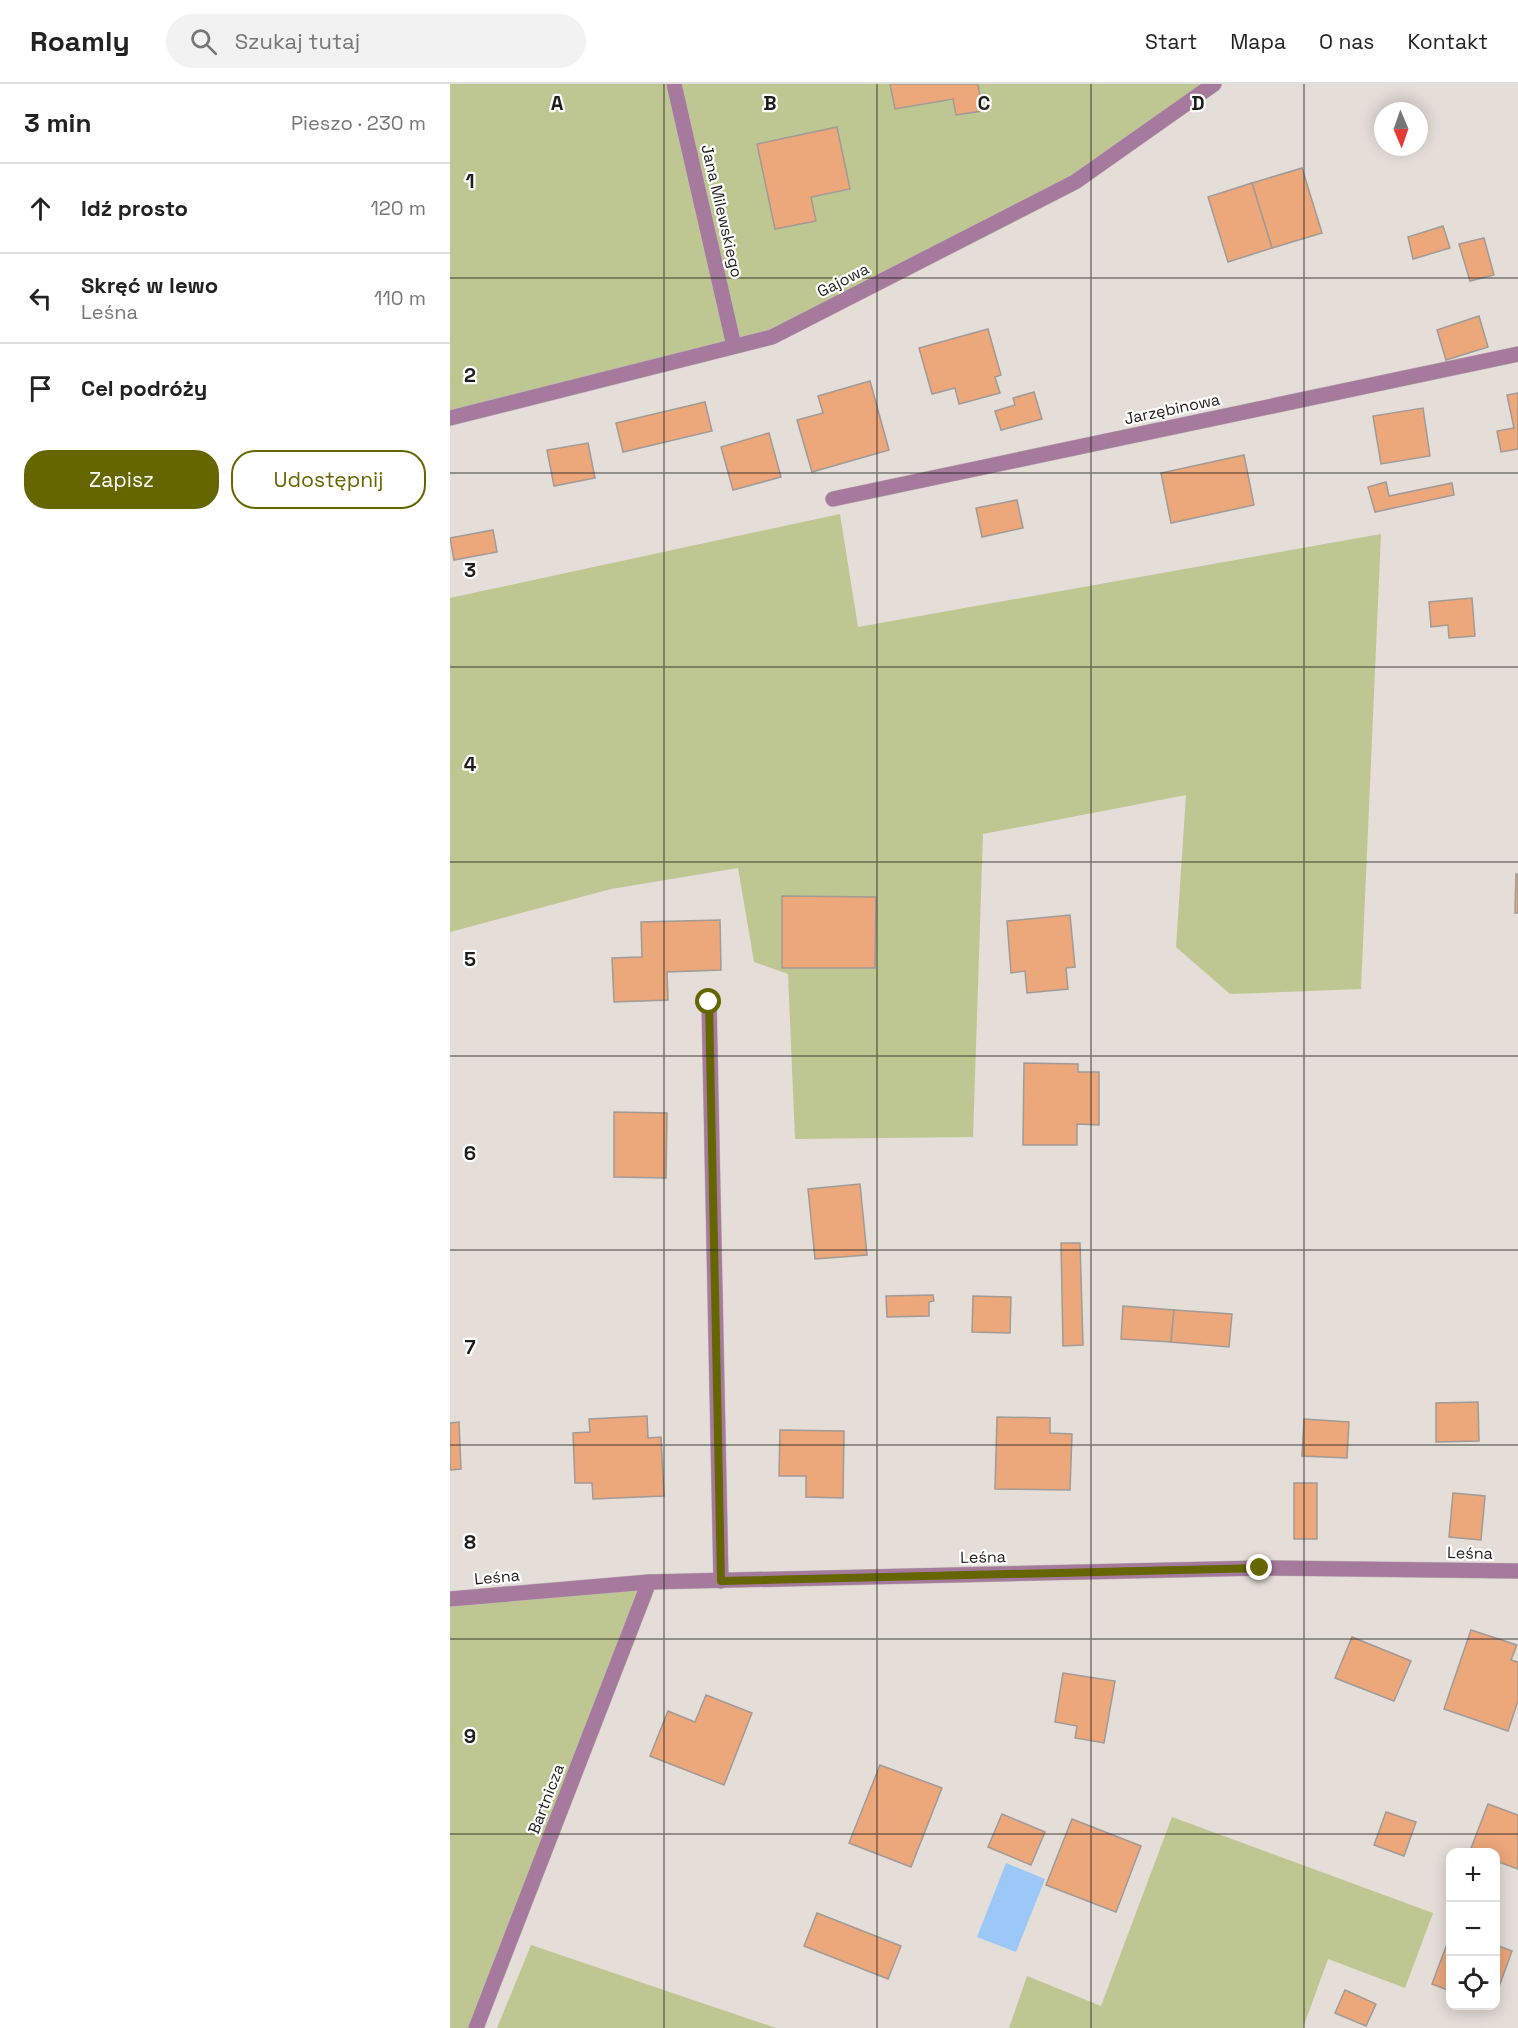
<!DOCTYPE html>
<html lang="pl">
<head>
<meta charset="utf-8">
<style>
	body { margin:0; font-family:"Space Grotesk",sans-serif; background:#f2f2f2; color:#222 }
	.controls { position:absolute; right:18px; bottom:18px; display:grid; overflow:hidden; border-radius:12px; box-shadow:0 3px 15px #0003 }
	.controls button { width:54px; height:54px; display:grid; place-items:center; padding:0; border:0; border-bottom:2px solid #e0e0e0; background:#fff; color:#222; font:30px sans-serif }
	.compass { position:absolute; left:924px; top:18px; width:54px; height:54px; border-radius:50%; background:#fff; box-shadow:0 3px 15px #0003; rotate:178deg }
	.stop { position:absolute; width:18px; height:18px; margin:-14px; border:4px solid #656600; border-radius:50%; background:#fff }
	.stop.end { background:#656600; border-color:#fff; box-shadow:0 2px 6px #0008 }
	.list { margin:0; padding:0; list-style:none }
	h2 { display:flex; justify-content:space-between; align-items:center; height:78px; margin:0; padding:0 24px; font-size:26px }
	h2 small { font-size:20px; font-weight:400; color:#767676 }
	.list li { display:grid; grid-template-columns:39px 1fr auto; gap:18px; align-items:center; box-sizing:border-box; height:90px; padding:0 24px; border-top:2px solid #e0e0e0 }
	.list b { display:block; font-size:22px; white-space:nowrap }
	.list p { margin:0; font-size:20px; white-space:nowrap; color:#767676 }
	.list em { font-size:20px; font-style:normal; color:#767676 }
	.actions { display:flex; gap:12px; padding:18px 24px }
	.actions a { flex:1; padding:14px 0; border:2px solid #656600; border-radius:24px; text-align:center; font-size:21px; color:#656600 }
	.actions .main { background:#656600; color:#fff }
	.icon { flex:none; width:33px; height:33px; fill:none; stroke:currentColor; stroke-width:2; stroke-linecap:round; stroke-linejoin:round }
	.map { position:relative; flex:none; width:1068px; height:1944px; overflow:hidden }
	header { display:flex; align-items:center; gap:36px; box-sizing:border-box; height:84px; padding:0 30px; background:#fff; border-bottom:2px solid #e0e0e0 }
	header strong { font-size:28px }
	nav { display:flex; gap:33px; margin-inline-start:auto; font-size:21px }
	.search { width:420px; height:54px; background:#f2f2f2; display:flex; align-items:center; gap:15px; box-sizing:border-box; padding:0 21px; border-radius:33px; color:#767676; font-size:22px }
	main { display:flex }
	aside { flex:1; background:#fff }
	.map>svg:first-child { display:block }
	.green { fill:#bec791 }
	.water { fill:#9bc8f6 }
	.building { fill:#eca77b; stroke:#a19a96; stroke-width:1.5 }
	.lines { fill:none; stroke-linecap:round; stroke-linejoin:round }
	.street-casing { stroke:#c1bab6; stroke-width:16 }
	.street { stroke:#a67a9d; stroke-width:15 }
	.route { stroke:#656600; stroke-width:8 }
	.grid { fill:none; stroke:#1f1d1b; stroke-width:1.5; stroke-opacity:0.55 }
	.labels { text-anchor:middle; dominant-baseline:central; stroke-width:4.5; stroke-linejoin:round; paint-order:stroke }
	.street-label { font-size:16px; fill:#1f1d1b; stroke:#fff }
	.grid-label { font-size:20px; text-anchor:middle; font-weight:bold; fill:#1f1d1b; stroke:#fff; stroke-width:4.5; stroke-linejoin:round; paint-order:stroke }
</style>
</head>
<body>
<header>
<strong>Roamly</strong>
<div class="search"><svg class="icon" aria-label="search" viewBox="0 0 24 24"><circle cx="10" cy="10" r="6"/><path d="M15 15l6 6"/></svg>Szukaj tutaj</div>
<nav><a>Start</a><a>Mapa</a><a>O nas</a><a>Kontakt</a></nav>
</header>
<main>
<aside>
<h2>3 min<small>Pieszo · 230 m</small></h2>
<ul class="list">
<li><svg class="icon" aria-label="ahead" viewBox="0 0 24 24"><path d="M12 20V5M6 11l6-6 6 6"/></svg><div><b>Idź prosto</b></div><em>120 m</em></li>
<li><svg class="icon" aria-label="left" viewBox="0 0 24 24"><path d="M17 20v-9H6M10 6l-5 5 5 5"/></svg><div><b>Skręć w lewo</b><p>Leśna</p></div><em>110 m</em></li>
<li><svg class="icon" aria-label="arrive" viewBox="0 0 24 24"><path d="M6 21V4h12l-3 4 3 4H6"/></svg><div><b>Cel podróży</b></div></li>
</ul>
<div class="actions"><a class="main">Zapisz</a><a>Udostępnij</a></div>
</aside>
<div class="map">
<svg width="1068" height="1944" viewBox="0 0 1068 1944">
	<rect width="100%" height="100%" fill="#e4ddd8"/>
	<g class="green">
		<path d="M0,0H764L625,98L322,253L0,334Z"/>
		<path d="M390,430L408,543L931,450L911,905L780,910L726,863L736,711L533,750L523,1053L345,1055L338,890L304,878L288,784L161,805L0,848V514Z"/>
		<path d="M199,1498L26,1944H0V1515Z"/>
		<path d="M722,1733L983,1829L955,1904L878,1875L853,1944H559L577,1892L651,1922Z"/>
		<path d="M81,1861L326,1944H47Z"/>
	</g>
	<path class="water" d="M556,1779L595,1795L566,1868L527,1853Z"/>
	<g class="building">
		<path d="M440,0H528L532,27L506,31L503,15L445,25Z"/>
		<path d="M387,43L400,105L361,113L366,137L325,145L307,60Z"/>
		<path d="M852,84L872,149L822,164L802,99Z"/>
		<path d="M802,99L822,164L778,178L758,113Z"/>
		<path d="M993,142L1000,164L963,175L958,153Z"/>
		<path d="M1034,154L1044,191L1020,197L1009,160Z"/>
		<path d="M1029,232L1038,263L996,276L987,246Z"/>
		<path d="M538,245L551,291L545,293L550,309L509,320L505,304L482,310L469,264Z"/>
		<path d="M420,297L439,366L362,388L347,336L373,329L368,312Z"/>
		<path d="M584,308L592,335L551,346L545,327L565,321L563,314Z"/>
		<path d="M1068,309V365L1051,368L1047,347L1064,344L1057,311Z"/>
		<path d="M255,318L262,347L173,368L166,339Z"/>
		<path d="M973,324L980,372L931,380L923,332Z"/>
		<path d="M319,349L331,393L283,406L271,363Z"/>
		<path d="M138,359L145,394L104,402L97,366Z"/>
		<path d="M794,371L804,421L721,439L711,389Z"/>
		<path d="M936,398L939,412L1002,399L1004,411L925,428L918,403Z"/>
		<path d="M567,416L573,444L532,453L526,424Z"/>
		<path d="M43,446L47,468L4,476L0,454Z"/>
		<path d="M1022,514L1025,552L999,554L998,541L981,543L979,518Z"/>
		<path d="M1066,790H1068V829H1065Z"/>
		<path d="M332,812L426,813L425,884H332Z"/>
		<path d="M620,831L625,883L616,884L618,905L577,909L575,887L561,889L557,837Z"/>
		<path d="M270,836L271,886L217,888L218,916L164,918L162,874L192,873L191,838Z"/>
		<path d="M574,979L628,980V988H649V1041L627,1040V1061H573Z"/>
		<path d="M164,1028L217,1029L216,1094L164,1093Z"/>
		<path d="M410,1100L417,1171L365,1175L358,1105Z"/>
		<path d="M611,1159H630L633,1261L613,1262Z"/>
		<path d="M483,1211L484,1217L479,1218V1232L437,1233L436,1212Z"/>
		<path d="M523,1212L561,1213L560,1249L522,1248Z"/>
		<path d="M673,1222L724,1226L721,1258L671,1255Z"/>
		<path d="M724,1226L782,1230L779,1263L721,1258Z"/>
		<path d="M1028,1318L1029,1357L986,1358V1319Z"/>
		<path d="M197,1332L198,1354L211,1353L214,1412L143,1415L142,1399H125L123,1349L140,1348L139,1335Z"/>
		<path d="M547,1333L600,1334V1349L622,1350L620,1406L545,1405Z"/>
		<path d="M854,1335L899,1338L897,1374L852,1372Z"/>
		<path d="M9,1338L11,1385L0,1386V1339Z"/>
		<path d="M330,1346L394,1347L393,1414L356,1413V1392H329Z"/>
		<rect x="844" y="1399" width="23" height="56"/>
		<path d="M1003,1409L1035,1412L1031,1456L999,1453Z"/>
		<path d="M1021,1546L1067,1561L1061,1576L1068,1578V1617L1058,1647L994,1625Z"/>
		<path d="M902,1553L961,1577L944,1617L885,1594Z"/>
		<path d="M613,1589L665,1597L654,1659L625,1654L627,1642L605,1638Z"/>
		<path d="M256,1611L302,1629L274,1701L200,1672L218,1627L245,1638Z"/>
		<path d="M430,1681L492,1704L461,1783L399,1759Z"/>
		<path d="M1038,1720L1068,1731V1785L1046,1777V1768L1020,1767Z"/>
		<path d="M936,1728L966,1738L954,1772L924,1761Z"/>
		<path d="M552,1730L595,1748L581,1781L538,1763Z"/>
		<path d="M622,1735L691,1762L666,1828L596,1801Z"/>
		<path d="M367,1829L451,1862L438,1895L354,1862Z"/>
		<path d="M1000,1852V1907L982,1900Z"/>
		<path d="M1046,1861L1062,1867L1046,1911Z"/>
		<path d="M895,1906L926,1920L916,1942L885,1929Z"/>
	</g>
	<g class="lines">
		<defs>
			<g id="street">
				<path d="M224,0L284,262"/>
				<path d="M0,334L322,253L625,98L764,0"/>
				<path d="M383,415L1068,270"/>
				<path d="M259,918L271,1497"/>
				<path d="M0,1515L199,1498L810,1484L1068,1487"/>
				<path d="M26,1944L199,1498"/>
			</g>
		</defs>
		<use href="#street" class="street-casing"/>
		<use href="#street" class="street"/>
	</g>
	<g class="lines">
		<path class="route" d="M259,918L271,1497L810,1484"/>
	</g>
	<path class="grid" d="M214,0V1944M427,0V1944M641,0V1944M854,0V1944M0,194H1068M0,389H1068M0,583H1068M0,778H1068M0,972H1068M0,1166H1068M0,1361H1068M0,1555H1068M0,1750H1068"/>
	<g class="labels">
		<g class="street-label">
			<text transform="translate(272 127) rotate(77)">Jana Milewskiego</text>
			<text transform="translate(393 196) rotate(-27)">Gajowa</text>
			<text transform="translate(722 325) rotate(-12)">Jarzębinowa</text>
			<text transform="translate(1020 1469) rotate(1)">Leśna</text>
			<text transform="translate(533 1473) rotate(-1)">Leśna</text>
			<text transform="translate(47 1493) rotate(-5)">Leśna</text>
			<text transform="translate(96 1715) rotate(-69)">Bartnicza</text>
		</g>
	</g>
	<g class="grid-label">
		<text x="107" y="26">A</text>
		<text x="320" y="26">B</text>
		<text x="534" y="26">C</text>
		<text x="748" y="26">D</text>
		<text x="20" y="104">1</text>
		<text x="20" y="298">2</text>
		<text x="20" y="493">3</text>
		<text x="20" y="687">4</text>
		<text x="20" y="882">5</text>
		<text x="20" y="1076">6</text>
		<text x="20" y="1270">7</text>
		<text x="20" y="1465">8</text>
		<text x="20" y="1659">9</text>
	</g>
</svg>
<div class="controls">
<button>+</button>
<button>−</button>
<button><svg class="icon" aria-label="locate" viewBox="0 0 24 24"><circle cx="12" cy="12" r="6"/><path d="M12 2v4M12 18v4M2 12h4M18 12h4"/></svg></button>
</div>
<svg class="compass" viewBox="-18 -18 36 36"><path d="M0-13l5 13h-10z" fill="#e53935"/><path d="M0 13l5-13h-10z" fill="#767676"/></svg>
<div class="stop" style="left:259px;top:918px"></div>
<div class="stop end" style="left:810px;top:1484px"></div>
</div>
</main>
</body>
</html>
